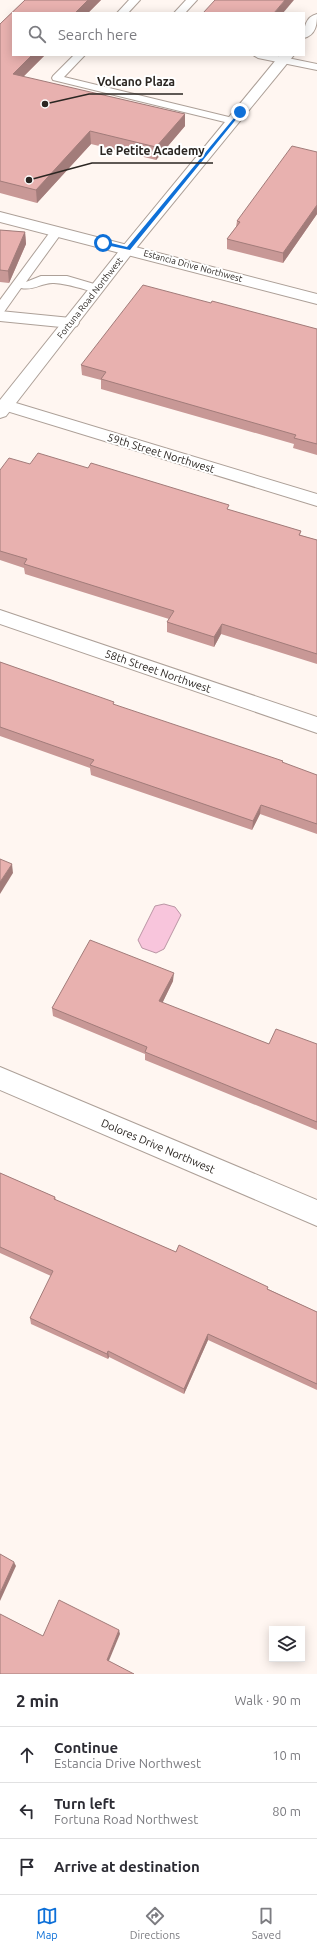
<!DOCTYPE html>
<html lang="en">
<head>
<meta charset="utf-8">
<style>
	body { margin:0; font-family:Ubuntu,sans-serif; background:#f2f2f3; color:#2b2b33 }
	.controls { position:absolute; right:12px; bottom:12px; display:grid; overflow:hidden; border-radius:0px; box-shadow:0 2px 10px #0003 }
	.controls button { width:36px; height:36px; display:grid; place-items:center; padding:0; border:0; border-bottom:1px solid #e1e1e2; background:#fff; color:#2b2b33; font:20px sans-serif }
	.stop { position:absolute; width:12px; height:12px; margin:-9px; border:3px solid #0e70d8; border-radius:50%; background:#fff }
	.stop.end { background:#0e70d8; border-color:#fff; box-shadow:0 1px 4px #0008 }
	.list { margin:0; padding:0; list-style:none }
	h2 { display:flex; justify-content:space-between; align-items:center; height:52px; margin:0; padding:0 16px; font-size:17px }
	h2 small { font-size:13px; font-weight:400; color:#7c7c81 }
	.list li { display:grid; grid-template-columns:26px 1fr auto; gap:12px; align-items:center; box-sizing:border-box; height:56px; padding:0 16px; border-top:1px solid #e1e1e2 }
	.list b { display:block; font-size:15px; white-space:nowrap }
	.list p { margin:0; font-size:13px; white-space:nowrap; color:#7c7c81 }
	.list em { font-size:13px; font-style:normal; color:#7c7c81 }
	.icon { flex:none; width:22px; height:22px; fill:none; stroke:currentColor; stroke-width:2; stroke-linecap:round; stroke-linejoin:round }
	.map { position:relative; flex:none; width:317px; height:1674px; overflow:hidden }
	.search { position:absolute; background:#fff; box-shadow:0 2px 10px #0003; left:12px; right:12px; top:12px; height:44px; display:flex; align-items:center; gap:10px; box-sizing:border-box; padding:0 14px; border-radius:0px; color:#7c7c81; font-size:15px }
	.sheet { height:220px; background:#fff }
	nav { display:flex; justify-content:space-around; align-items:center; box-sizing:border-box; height:56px; border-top:1px solid #e1e1e2; background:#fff; font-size:11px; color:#7c7c81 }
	nav a { display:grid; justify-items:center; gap:2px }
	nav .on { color:#0e70d8 }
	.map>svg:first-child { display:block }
	.water { fill:#f8c5dc; stroke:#ba95a4 }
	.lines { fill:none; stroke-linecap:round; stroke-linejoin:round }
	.lane-casing { stroke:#ada098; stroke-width:2 }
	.street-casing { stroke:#ada098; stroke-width:2 }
	.secondary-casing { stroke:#ada098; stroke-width:2 }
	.lane { fill:#fff; fill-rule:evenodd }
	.street { fill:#fff; fill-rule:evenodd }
	.secondary { fill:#fff; fill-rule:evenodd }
	.wall { fill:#c89896 }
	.shaded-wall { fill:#a27c7a }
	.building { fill:#e8b1af; stroke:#a27c7a }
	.route { fill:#0e70d8 }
	.labels { text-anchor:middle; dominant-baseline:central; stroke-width:4; stroke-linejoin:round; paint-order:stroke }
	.far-street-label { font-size:9px; fill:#2b2622; stroke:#fff }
	.street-label { font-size:11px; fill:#2b2622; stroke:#fff }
	.leader { fill:none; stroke:#2b2622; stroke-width:1.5 }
	.callout-dot { fill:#2b2622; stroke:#fff; stroke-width:1.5 }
	.callout-label { font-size:12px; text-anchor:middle; font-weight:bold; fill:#2b2622; stroke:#fff; stroke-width:4; stroke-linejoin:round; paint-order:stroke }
</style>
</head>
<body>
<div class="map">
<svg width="317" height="1674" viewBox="0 0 317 1674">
	<rect width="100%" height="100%" fill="#fff6f1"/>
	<path class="water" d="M164,904L175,907L181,915L164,949L156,953L142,948L138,940L155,906Z"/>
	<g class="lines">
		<defs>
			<g id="lane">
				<path d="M129,0H140L128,13H117Z"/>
				<path d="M186,0H197L185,13H174Z"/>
				<path d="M74,55H85L64,77L237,119L238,121L233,124L53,80L52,78L53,76Z"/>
				<path d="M253,55H273L317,64V70L258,58Z"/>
				<path d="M57,227L63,231L26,282L41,276H67L101,286L103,289L97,293C83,289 69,284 54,283C43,282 34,291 21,288L4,312L0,313V300L53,228Z"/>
			</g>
			<g id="street">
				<path d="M0,212L317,294V304L0,222Z"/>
				<path d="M0,311L71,318L77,320L79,323L77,326L71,328L0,321Z"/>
				<path d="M6,400L317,494V506L0,409V401Z"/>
				<path d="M0,610L317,717V733L0,624Z"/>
				<path d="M0,1067L317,1200V1226L0,1090Z"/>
			</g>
			<g id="secondary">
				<path d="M317,14C317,24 316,35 304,38C304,28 305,17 317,14Z"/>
				<path d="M280,55H294L133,252L6,416L0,418V400L123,246Z"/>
			</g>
		</defs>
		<use href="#lane" class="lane-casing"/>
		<use href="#street" class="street-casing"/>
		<use href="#secondary" class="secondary-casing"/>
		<use href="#lane" class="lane"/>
		<use href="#street" class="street"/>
		<use href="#secondary" class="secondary"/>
	</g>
	<g class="wall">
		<path d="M25,0H101L88,13H13V55H45L23,77L185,114V126L156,160L91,144L37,203L0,193V24Z"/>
		<path d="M317,152V214L283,263L227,249V239L236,227L237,221Z"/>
		<path d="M0,230L25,232L26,244L9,283L0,282Z"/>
		<path d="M211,303L317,329V455L293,448L294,444L101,389V380L82,375L81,365Z"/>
		<path d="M30,464L229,510L301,531L300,535L317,540V664L221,634L214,647L167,632V622L169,619L25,574L24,568L0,560V470Z"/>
		<path d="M0,662L114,705L317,775V834L260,814L252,830L91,775L90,768L0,736Z"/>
		<path d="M173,981L162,1003L269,1044H317V1130L145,1060V1054L53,1016L52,1008Z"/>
		<path d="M0,1173L55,1197L56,1200L176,1252L268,1289L317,1312V1390L208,1340L184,1394L109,1357L108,1359L31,1324L30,1318L51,1276L0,1253Z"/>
	</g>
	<g class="shaded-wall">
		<path d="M88,0H101L88,13H75Z"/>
		<path d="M285,0H294L283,13H274Z"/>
		<path d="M32,55H45L14,86L13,74Z"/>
		<path d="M185,114V126L156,160V147Z"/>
		<path d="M90,131L91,144L37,203L36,190Z"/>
		<path d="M317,205V214L283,263V253Z"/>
		<path d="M25,232L26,244L9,283L8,271Z"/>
		<path d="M222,624L221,634L214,647V637Z"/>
		<path d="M261,805L260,814L252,830L253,821Z"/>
		<path d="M12,864L13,873L0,894V882Z"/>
		<path d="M174,973L173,981L159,1010V1001Z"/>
		<path d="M208,1334V1340L184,1394V1389Z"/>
		<path d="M108,1351L109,1357L108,1359L107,1354Z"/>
		<path d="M14,1562L16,1566L0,1601V1593Z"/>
		<path d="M119,1630L120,1634L108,1663L107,1660Z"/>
	</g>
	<g class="building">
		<path d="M25,0H88L75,13H13V55H32L13,74L185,114L156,147L90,131L36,190L0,181V24Z"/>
		<path d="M215,0H285L274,13H203Z"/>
		<path d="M292,146L317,152V205L283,253L227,239L240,222L237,221Z"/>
		<path d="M0,230L25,232L8,271L0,270Z"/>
		<path d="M143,285L211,303L212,301L317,329V444L294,438L296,435L101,379L106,372L81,365Z"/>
		<path d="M38,453L88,468L91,463L229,505L227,509L301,531L299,535L317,540V654L222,624L214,637L167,622L174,611L24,564L27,559L0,551V470L9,458L30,464Z"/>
		<path d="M0,662L114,702L113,704L283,761L282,762L317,775V824L261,805L253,821L90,765L94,760L0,727Z"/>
		<path d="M0,859L12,864L0,882Z"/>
		<path d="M90,940L174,973L159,1001L269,1044L276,1029L317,1044V1122L145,1052L147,1047L52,1008Z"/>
		<path d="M0,1173L55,1197L54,1199L176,1252L179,1245L268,1287L267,1289L317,1312V1384L208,1334L184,1389L108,1351L107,1354L30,1318L53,1271L0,1247Z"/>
		<path d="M0,1554L14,1562L0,1593Z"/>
		<path d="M59,1600L119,1630L107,1660L134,1674H0V1614L43,1636Z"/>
	</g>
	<path class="route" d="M239,112H242L130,250L101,244L103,241L127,247Z"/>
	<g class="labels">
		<g class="far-street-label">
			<text transform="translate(193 266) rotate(15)">Estancia Drive Northwest</text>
			<text transform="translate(90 298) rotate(-52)">Fortuna Road Northwest</text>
		</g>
		<g class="street-label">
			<text transform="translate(161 453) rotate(17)">59th Street Northwest</text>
			<text transform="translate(158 671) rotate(19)">58th Street Northwest</text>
			<text transform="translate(158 1146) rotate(23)">Dolores Drive Northwest</text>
		</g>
	</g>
	<path class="leader" d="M45 104L89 94H183M29 180L92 163H213"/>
	<g class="callout-dot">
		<circle cx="45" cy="104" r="4"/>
		<circle cx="29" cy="180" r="4"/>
	</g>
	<g class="callout-label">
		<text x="136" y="86">Volcano Plaza</text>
		<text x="152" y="155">Le Petite Academy</text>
	</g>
</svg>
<div class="controls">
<button><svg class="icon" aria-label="layers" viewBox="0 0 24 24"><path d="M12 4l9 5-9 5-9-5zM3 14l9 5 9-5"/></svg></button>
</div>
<div class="stop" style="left:103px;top:243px"></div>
<div class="stop end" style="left:240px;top:112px"></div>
<div class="search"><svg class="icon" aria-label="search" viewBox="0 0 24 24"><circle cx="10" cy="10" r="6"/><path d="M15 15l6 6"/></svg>Search here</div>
</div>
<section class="sheet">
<h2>2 min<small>Walk · 90 m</small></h2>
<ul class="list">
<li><svg class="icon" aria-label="ahead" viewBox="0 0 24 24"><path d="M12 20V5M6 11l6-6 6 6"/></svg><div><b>Continue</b><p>Estancia Drive Northwest</p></div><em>10 m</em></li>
<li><svg class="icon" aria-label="left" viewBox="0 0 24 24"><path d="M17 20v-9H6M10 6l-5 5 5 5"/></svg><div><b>Turn left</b><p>Fortuna Road Northwest</p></div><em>80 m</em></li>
<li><svg class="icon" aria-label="arrive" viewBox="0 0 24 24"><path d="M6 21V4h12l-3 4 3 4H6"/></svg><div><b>Arrive at destination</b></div></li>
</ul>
</section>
<nav>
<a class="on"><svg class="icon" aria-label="map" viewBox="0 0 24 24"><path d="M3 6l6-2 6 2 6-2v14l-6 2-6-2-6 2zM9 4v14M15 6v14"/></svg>Map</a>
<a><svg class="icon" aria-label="directions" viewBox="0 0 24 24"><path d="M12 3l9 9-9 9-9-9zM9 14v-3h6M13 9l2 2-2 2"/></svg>Directions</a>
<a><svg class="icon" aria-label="saved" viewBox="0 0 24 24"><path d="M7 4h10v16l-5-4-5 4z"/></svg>Saved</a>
</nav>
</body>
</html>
